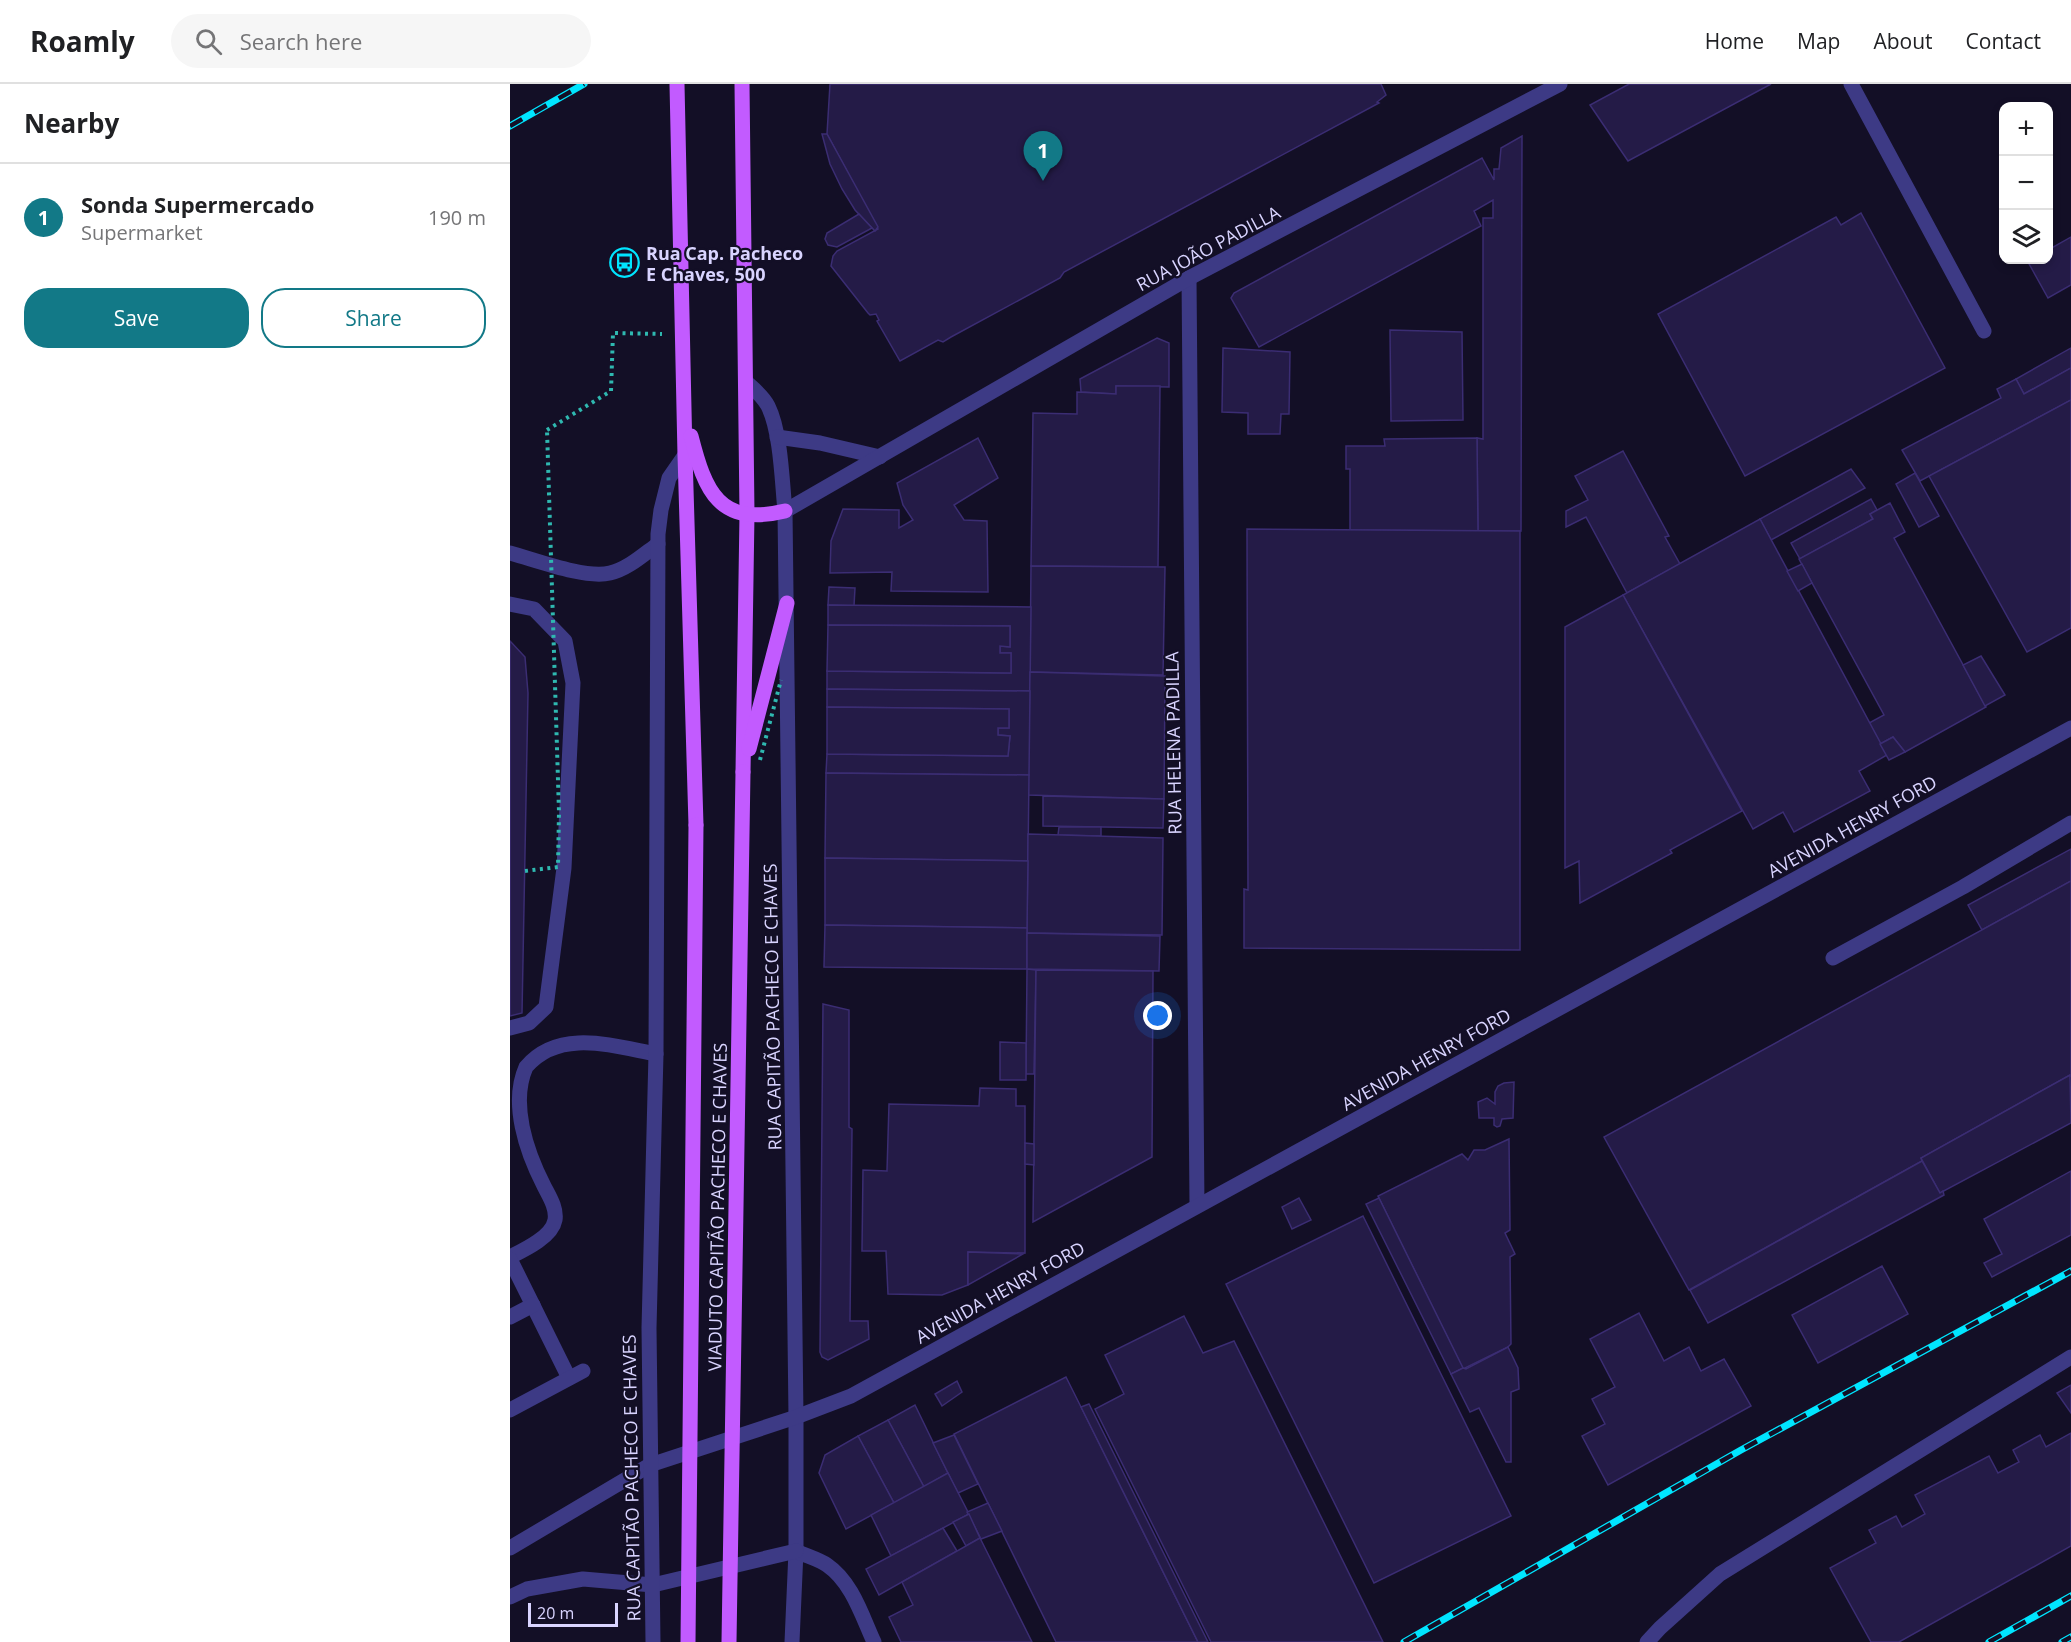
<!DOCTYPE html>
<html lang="en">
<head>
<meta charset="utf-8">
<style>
	body { margin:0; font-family:"Open Sans",sans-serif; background:#f6f6f6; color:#202124 }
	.controls { position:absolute; right:18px; top:18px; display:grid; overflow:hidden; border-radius:12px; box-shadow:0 3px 9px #0003 }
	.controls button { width:54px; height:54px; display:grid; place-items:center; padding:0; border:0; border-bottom:2px solid #e0e0e0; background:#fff; color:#202124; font:30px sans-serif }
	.scale { position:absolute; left:18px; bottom:15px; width:90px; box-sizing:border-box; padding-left:6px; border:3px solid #d9d4ff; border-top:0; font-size:16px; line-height:21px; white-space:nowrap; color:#d9d4ff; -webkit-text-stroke:4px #130f26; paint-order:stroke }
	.you { position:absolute; left:648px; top:932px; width:21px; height:21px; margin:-15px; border:4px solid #fff; border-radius:50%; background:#1a73e8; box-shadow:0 0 0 9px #1a73e833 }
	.badge { display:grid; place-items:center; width:39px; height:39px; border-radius:50%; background:#127987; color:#fff; font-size:20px; font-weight:700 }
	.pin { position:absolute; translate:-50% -50px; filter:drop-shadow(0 2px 3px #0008) }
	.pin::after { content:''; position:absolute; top:32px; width:21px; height:18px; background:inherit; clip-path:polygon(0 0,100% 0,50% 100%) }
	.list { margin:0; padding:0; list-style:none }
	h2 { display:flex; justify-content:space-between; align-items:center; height:78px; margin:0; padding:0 24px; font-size:26px }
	h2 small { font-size:20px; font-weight:400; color:#757577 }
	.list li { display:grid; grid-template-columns:39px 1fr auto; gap:18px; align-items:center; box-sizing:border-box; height:108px; padding:0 24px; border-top:2px solid #e0e0e0 }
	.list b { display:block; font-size:22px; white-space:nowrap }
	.list p { margin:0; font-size:20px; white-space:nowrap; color:#757577 }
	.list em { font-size:20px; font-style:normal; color:#757577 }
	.actions { display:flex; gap:12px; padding:18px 24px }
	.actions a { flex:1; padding:14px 0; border:2px solid #127987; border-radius:24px; text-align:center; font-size:21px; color:#127987 }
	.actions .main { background:#127987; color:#fff }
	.icon { flex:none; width:33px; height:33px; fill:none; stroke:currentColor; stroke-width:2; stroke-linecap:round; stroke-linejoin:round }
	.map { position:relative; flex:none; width:1561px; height:1558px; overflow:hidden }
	header { display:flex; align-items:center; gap:36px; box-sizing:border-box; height:84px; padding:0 30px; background:#fff; border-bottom:2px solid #e0e0e0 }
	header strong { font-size:28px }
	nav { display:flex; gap:33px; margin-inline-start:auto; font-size:21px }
	.search { width:420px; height:54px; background:#f6f6f6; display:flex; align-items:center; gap:15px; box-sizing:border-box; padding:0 21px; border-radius:33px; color:#757577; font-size:22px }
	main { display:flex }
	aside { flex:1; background:#fff }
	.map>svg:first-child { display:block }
	.building { fill:#241b47; stroke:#3b2d73; stroke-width:1.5 }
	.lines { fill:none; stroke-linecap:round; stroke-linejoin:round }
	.path { stroke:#2fb8b0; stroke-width:4; stroke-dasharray:3 4.5; stroke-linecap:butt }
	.minor { stroke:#3d3a85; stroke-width:15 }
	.major { stroke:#c25bff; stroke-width:15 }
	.rail-casing { stroke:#00e5ff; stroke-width:7 }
	.rail { stroke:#130f26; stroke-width:4.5; stroke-dasharray:14; stroke-linecap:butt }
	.path-bridge { stroke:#2fb8b0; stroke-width:4; stroke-dasharray:3 4.5; stroke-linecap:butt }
	.major-bridge { stroke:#c25bff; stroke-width:15 }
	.labels { text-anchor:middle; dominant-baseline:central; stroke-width:4.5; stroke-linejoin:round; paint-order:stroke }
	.street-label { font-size:18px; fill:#d9d4ff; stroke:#130f26 }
	.poi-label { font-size:18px; font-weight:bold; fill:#d9d4ff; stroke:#130f26; text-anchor:start }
</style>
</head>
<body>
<header>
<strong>Roamly</strong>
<div class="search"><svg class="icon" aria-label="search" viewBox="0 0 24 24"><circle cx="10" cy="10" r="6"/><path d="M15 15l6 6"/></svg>Search here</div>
<nav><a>Home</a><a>Map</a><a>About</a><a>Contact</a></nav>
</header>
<main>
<aside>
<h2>Nearby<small></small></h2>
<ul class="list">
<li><span class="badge">1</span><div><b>Sonda Supermercado</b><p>Supermarket</p></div><em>190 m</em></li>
</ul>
<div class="actions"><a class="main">Save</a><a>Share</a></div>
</aside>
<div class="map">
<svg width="1561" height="1558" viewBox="0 0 1561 1558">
	<rect width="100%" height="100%" fill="#130f26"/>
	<g class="building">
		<path d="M320,0H871L876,11L867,18L869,19L554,188L550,194L441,253L433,258L428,256L390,277L367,237L369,236L366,230L360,231L358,229L321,182L323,172L327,167L368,145L317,50Z"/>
		<path d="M1119,0H1261L1118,77L1080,21Z"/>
		<path d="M312,50H317L368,143L365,147L345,126L332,105L320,80Z"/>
		<path d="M1012,52L1011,447H968L967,354L973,355V134H983V116L964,127L971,142L749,263L721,214L724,209L972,74L984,96V85H989L991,64Z"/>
		<path d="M1351,129L1435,284L1235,392L1148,230L1326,133L1331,141Z"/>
		<path d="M349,130L362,144L327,163L318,161L315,155L317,149Z"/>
		<path d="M1561,153V201L1538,214L1518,178L1522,176H1538V166Z"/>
		<path d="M880,246L952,248L953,336L881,337Z"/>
		<path d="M647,254L659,259V303L606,302V310L571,308L570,295Z"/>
		<path d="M713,264L780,268L779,330H771L770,350H738V329L712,328Z"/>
		<path d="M1561,264V284L1514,310L1506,295Z"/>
		<path d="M1561,284V316L1410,397L1392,366L1491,314L1487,305L1506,295L1514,310Z"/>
		<path d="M606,302H650L648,483L521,482L523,329L567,330V308L606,310Z"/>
		<path d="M1561,316V544L1517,568L1419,392Z"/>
		<path d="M468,354L488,394L444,421L454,436L477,437L478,508L381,507L382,488L320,489L321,457L333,425L389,426V444L403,436L393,421L387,399Z"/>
		<path d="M967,354L968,447L840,446V385H836V362H875L874,355Z"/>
		<path d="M1113,367L1159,452L1155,453L1170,480L1117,509L1076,433L1056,443V427L1078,416L1065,392Z"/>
		<path d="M1341,385L1355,404L1261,456L1250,435Z"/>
		<path d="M1405,389L1429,432L1409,443L1386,400Z"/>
		<path d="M1361,415L1367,426L1360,430L1363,435L1290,475L1281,459Z"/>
		<path d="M1380,419L1395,448L1384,454L1476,623L1395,668L1383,653L1370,660L1359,639L1374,631L1289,475L1363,435L1360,430Z"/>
		<path d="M1250,435L1377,671L1349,687L1360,707L1284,748L1273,728L1243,745L1113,511Z"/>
		<path d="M737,445L1010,447V866L734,864V805L738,806Z"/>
		<path d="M1292,480L1302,499L1288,507L1277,487Z"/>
		<path d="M521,482L655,483L653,591L520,588Z"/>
		<path d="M319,503L345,504L344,522L318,521Z"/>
		<path d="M1113,511L1232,727L1160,766L1162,769L1070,819L1069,777L1055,784V543Z"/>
		<path d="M318,521L521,523L520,607L317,605V587L501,589V569H490V562L500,563V542L318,541Z"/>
		<path d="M318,541L500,542V563L490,562V569H501V589L317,587Z"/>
		<path d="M0,557L15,573L18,609L12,929L0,932Z"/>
		<path d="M1471,572L1495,611L1475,622L1453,581Z"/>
		<path d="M520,588L655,592L654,715L518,711Z"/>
		<path d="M317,605L520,607L519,691L316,689L317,670L498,672L500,652L488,651V644H499V625L317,623Z"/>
		<path d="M317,623L499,625V644H488V651L500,652L498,672L317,670Z"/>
		<path d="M1383,653L1395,668L1379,676L1370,660Z"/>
		<path d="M316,689L519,691L518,777L315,774Z"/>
		<path d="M533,712L654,715L653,744L533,742Z"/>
		<path d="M549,743H591V752L548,751Z"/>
		<path d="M518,750L653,754L652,851L517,849Z"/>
		<path d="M1561,765V797L1472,846L1458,821Z"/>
		<path d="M315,774L518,777L517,844L315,841Z"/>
		<path d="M1561,797V993L1560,991L1411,1074L1412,1077L1179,1206L1094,1053Z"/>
		<path d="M315,841L517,844V885L314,883Z"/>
		<path d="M517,849L650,852L649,887L517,885Z"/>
		<path d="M517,885L526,886L524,990H516Z"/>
		<path d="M526,886L643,887L642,1073L523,1138Z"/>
		<path d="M313,920L339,926V1043L342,1045L340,1237H358L359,1255L318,1276L312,1273L310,1268Z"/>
		<path d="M490,958L516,959V996H490Z"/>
		<path d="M1560,991L1561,1039L1430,1109L1411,1074Z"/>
		<path d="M1004,998L1003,1034L992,1035L990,1042L987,1043L984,1041V1034H969L968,1018L977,1014L985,1020V1008L988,1002L994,999Z"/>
		<path d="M470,1004L506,1005V1022H515V1169L458,1168V1201L432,1211L378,1210L376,1167H352L353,1086L377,1087L379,1020L469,1022Z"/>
		<path d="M999,1055L1000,1143V1146L995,1149L1005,1170L1000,1173L1001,1260L998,1263L953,1285L868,1112L952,1070L958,1076L964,1066H975Z"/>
		<path d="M515,1059L524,1060V1081L515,1080Z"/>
		<path d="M1412,1077L1430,1109L1433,1107L1434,1111L1198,1239L1180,1206Z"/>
		<path d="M1561,1087V1151L1482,1193L1474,1179L1492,1170L1474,1135Z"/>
		<path d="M789,1114L801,1136L782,1145L772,1123Z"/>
		<path d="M869,1114L953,1284L941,1290L856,1120Z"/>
		<path d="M853,1132L1001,1432L864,1499L716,1200Z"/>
		<path d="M458,1168L513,1170L458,1201Z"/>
		<path d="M1372,1182L1398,1230L1308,1279L1282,1231Z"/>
		<path d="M1129,1229L1154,1277L1179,1263L1191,1287L1214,1275L1241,1322L1098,1401L1072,1352L1095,1340L1082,1315L1105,1303L1080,1255Z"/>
		<path d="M674,1232L693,1269L724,1257L873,1558H701L585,1325L614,1310L595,1271Z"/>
		<path d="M998,1263L1008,1284L1009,1305L1001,1308V1378H996L969,1324L960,1328L941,1290L953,1284L956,1285Z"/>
		<path d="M556,1293L571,1323L688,1558H546L444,1350Z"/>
		<path d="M447,1297L452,1308L432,1322L425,1310Z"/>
		<path d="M1561,1301V1329L1547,1309Z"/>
		<path d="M579,1320L698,1558H688L571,1323Z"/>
		<path d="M405,1321L438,1389L414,1403L378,1336Z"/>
		<path d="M378,1336L414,1403L384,1419L348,1352Z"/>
		<path d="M1561,1349V1462L1389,1558H1361L1320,1484L1366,1459L1359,1446L1386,1432L1392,1443L1415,1430L1405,1411L1479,1372L1488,1389L1509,1378L1503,1366L1530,1351L1536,1363Z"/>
		<path d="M444,1351L468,1400L448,1409L423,1359Z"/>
		<path d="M348,1352L384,1419L336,1445L309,1389L315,1371Z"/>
		<path d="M438,1389L459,1430L381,1472L361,1431Z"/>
		<path d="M478,1419L492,1447L471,1455L457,1428Z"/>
		<path d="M459,1430L470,1454L456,1462L443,1438Z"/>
		<path d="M433,1444L447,1467L369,1511L356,1485Z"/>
		<path d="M470,1454L522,1558H391L379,1533L403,1521L392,1498Z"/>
	</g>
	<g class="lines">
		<path class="path" d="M37,346L101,307L103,249L152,250"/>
		<g class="minor">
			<path d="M1341,0L1474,247"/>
			<path d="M679,194L687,1122"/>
			<path d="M236,298C244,305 253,312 258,322C271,348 272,398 275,427L286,1333V1467L282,1558"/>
			<path d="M267,353L310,359L370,373"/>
			<path d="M275,427L679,194L1050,0"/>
			<path d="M0,469C26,476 75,495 100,489C118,485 134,470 148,460"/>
			<path d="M0,520L24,525L55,557L63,599L54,784L36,923L19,939L0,944"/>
			<path d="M1323,874L1453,803L1561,739"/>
			<path d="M0,1173C14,1166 42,1153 45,1136C47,1124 39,1112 34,1102C16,1067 0,1019 16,983C49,944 103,962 146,970"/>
			<path d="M0,1175L59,1294"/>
			<path d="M0,1233L23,1221"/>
			<path d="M0,1326L73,1287"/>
			<path d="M0,1464L140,1381L286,1333L341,1312L1561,644"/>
			<path d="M286,1467C296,1472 308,1475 317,1481C342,1498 352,1532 364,1558"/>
			<path d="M0,1513L17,1505L73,1495L143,1501L286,1467"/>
			<path d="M143,1558L139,1244L146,970L148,450L151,426L159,394L175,371"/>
			<path d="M1137,1558L1150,1544L1210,1490L1561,1273"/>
		</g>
		<g class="major">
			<path d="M167,0L175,371L186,741"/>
			<path d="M232,0L237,430L233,688"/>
			<path d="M181,352C195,407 209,443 275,427"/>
			<path d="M239,665L277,519"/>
		</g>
		<defs>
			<g id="rail">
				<path d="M0,42L74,0"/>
				<path d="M894,1558L1231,1366L1561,1187"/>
				<path d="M1479,1558L1561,1512"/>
				<path d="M1552,1558L1561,1553"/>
			</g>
		</defs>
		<use href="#rail" class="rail-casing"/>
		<use href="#rail" class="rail"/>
		<g class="path-bridge">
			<path d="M250,676L271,596"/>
			<path d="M15,787L48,783L49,728L37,346"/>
		</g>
		<g class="major-bridge">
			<path d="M178,1558L186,741"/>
			<path d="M219,1558L233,688"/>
		</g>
	</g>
	<defs>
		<symbol id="bus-ring" viewBox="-11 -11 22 22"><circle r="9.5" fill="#130f26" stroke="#00e5ff" stroke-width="1.5"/><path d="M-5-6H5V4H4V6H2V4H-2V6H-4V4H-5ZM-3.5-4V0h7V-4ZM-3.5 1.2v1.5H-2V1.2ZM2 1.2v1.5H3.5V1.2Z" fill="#00e5ff"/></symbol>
	</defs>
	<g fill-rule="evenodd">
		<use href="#bus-ring" x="98" y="162" width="33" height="33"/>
	</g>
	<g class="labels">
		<g class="street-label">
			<text transform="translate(698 164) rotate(-28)">RUA JOÃO PADILLA</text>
			<text transform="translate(663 659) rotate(-91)">RUA HELENA PADILLA</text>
			<text transform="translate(1342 742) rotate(-29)">AVENIDA HENRY FORD</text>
			<text transform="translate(262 923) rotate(-91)">RUA CAPITÃO PACHECO E CHAVES</text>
			<text transform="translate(916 975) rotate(-29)">AVENIDA HENRY FORD</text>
			<text transform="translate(207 1123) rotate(-89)">VIADUTO CAPITÃO PACHECO E CHAVES</text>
			<text transform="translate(490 1208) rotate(-29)">AVENIDA HENRY FORD</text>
			<text transform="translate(121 1394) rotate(-91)">RUA CAPITÃO PACHECO E CHAVES</text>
		</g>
		<g class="poi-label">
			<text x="136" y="169">Rua Cap. Pacheco<tspan x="136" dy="21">E Chaves, 500</tspan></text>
		</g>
	</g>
</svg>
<div class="controls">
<button>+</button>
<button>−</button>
<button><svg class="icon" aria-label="layers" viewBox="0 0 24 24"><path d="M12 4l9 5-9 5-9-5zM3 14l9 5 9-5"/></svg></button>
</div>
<div class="scale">20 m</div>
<div class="you"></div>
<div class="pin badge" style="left:533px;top:97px">1</div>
</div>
</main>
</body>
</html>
